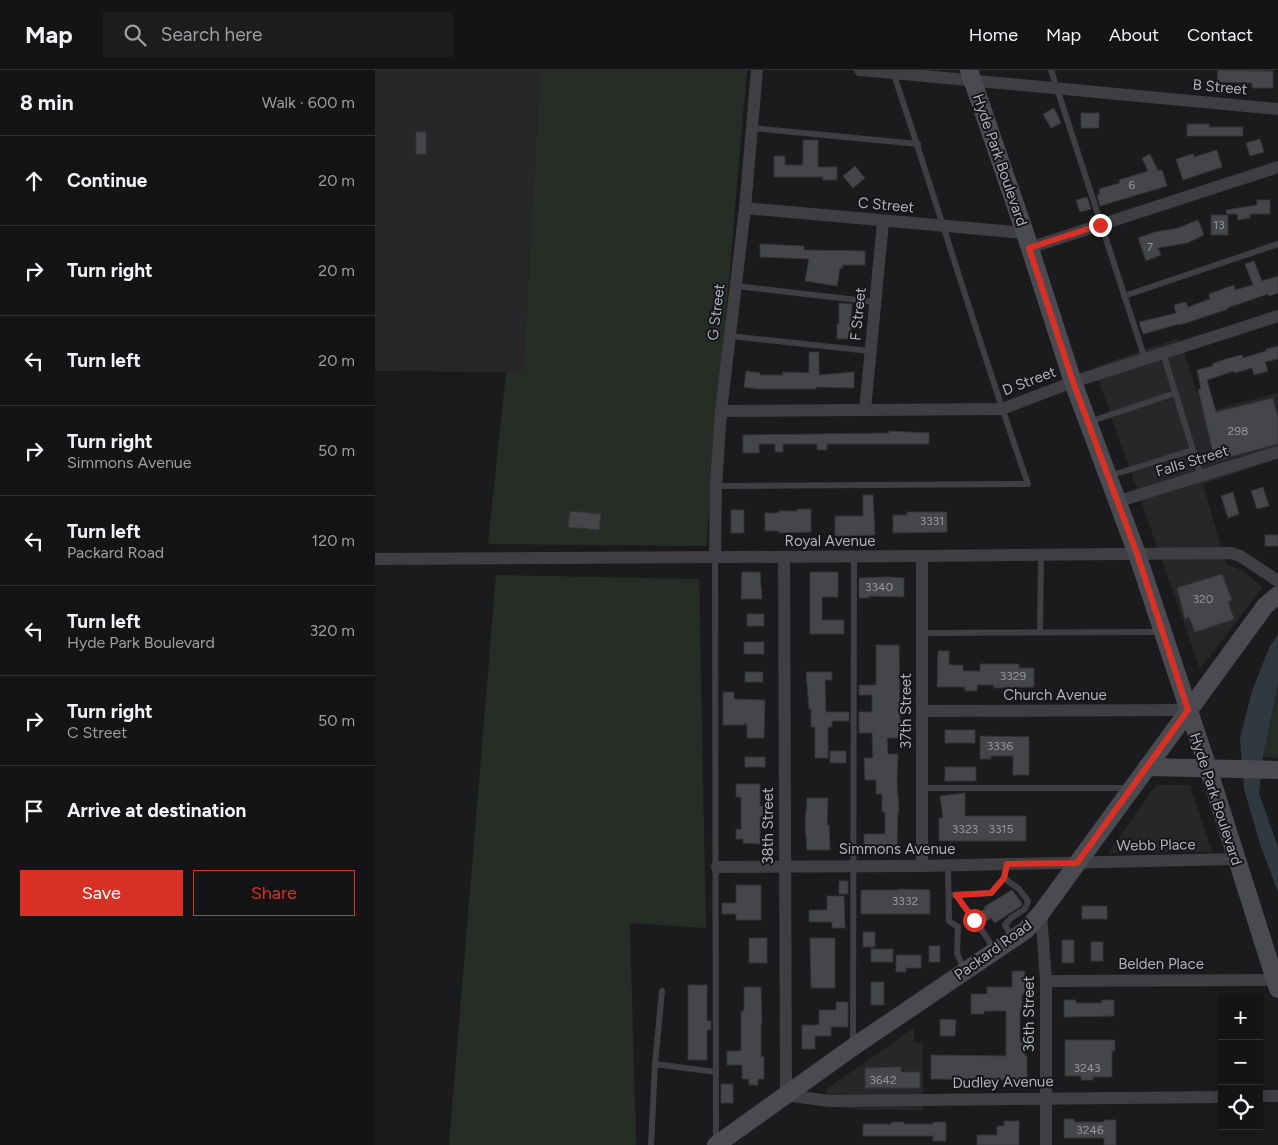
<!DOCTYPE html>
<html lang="en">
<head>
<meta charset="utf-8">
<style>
	body { margin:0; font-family:Figtree,sans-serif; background:#1d1d1f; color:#f1f3f6 }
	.controls { position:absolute; right:15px; bottom:15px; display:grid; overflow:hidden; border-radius:0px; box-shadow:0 2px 12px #0003 }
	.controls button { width:45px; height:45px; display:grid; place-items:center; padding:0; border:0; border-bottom:1px solid #333335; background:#141416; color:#f1f3f6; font:25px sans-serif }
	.stop { position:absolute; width:15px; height:15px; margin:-11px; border:4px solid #d93025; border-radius:50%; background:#fff }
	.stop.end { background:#d93025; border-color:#fff; box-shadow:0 1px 5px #0008 }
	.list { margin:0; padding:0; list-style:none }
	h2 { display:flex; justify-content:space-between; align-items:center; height:65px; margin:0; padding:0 20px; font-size:21px }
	h2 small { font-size:16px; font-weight:400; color:#9d9ea1 }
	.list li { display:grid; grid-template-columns:32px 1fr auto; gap:15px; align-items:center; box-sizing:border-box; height:90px; padding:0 20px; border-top:1px solid #333335 }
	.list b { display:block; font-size:19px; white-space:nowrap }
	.list p { margin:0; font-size:16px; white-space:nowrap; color:#9d9ea1 }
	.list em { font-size:16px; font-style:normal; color:#9d9ea1 }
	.actions { display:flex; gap:10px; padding:15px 20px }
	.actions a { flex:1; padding:11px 0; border:1px solid #d93025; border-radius:0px; text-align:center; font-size:18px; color:#d93025 }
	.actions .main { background:#d93025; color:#fff }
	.icon { flex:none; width:28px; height:28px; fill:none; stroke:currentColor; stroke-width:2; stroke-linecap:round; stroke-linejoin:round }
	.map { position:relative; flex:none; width:903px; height:1075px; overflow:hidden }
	header { display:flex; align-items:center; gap:30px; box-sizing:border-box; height:70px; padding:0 25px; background:#141416; border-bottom:1px solid #333335 }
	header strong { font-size:24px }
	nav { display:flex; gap:28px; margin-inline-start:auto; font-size:18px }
	.search { width:350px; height:45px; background:#1d1d1f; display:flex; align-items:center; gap:12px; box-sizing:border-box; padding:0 18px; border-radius:0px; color:#9d9ea1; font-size:19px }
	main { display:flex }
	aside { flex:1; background:#141416 }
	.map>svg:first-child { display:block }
	.built { fill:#27272a }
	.green { fill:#252d26 }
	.water { fill:#313940 }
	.building { fill:#45464a; stroke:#353538 }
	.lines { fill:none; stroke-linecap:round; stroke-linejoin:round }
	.lane { stroke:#3e3e43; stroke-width:6 }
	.street { stroke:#3e3e43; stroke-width:12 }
	.secondary { stroke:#4a4b51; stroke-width:18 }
	.route { stroke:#d93025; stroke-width:6 }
	.labels { text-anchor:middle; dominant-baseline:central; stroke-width:4; stroke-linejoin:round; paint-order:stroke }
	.number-label { font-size:12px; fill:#94969f }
	.street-label { font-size:15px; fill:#aeb1bb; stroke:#161618 }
</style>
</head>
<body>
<header>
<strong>Map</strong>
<div class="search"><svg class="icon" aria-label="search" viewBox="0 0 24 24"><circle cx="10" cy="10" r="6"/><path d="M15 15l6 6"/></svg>Search here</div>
<nav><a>Home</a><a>Map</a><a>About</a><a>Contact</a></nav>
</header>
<main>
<aside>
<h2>8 min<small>Walk · 600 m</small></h2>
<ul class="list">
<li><svg class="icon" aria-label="ahead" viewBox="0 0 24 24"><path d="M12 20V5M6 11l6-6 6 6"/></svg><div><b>Continue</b></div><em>20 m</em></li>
<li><svg class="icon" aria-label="right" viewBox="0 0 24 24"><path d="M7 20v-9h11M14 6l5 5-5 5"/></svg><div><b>Turn right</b></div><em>20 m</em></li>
<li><svg class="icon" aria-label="left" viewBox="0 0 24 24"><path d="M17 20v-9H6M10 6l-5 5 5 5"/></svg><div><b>Turn left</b></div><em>20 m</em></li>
<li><svg class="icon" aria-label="right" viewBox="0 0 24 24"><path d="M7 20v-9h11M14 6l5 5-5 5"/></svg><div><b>Turn right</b><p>Simmons Avenue</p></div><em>50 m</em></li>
<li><svg class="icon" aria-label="left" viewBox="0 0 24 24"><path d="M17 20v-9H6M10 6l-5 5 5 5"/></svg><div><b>Turn left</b><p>Packard Road</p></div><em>120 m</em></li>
<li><svg class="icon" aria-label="left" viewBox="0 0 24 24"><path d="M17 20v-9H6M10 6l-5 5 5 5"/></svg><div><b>Turn left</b><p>Hyde Park Boulevard</p></div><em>320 m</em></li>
<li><svg class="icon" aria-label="right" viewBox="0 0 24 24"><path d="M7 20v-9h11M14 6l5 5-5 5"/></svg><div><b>Turn right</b><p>C Street</p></div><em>50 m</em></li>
<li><svg class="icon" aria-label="arrive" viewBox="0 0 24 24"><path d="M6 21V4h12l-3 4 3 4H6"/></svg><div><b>Arrive at destination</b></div></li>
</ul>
<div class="actions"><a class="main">Save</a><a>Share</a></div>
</aside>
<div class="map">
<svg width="903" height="1075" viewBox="0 0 903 1075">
	<rect width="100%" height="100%" fill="#1b1b1d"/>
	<g class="built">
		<path d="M0,0H165L148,302L0,301Z"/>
		<path d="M804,268L829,342L903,323V389L828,414L851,494L866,500L888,517L825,599L719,297Z"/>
		<path d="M781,715H815L837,782L733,783Z"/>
		<path d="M539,958V972L548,973V1040H487L465,1037L456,1034L451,1022L453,1018Z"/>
	</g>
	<g class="green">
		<path d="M165,0H372L331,476L113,474L131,302H148Z"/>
		<path d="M121,505L324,509L331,858L255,853L261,1075H74Z"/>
		<path d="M903,613V688L888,687Z"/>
	</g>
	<path class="water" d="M903,564V613L888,687L884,723L903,777V822L885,774L869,719L865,668L877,621L894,578Z"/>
	<g class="building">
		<path d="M843,0L898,1V18H877V13L842,12Z"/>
		<path d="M679,38L686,53L676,58L668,44Z"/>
		<rect x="706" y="43" width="18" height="15"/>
		<path d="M812,54H834V57H868V66H812Z"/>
		<rect x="41" y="62" width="10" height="22"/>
		<path d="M885,69L889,82L875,86L871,73Z"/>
		<path d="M428,70H443V97H462V110H448V107H399V86H410V95H428Z"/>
		<path d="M842,80L847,97L808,110L801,89L818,84L819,87Z"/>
		<path d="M775,84L783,101L787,100L792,116L725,136L722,125L725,124L724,119L745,113L744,110L773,101L767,88Z"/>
		<path d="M480,96L490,108L478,118L468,106Z"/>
		<path d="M712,127L716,139L705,142L701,130Z"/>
		<path d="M882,130H895V144H875V148L863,150L862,144H852L851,140L882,135Z"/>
		<rect x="836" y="145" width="17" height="20"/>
		<path d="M823,150L829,165L812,173L783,178L786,185L771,191L763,168L780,162L803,158Z"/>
		<path d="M385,174L429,176V180L490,181V195H468V198H465L462,216L430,211L434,189L385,187Z"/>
		<path d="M879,191L887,211L903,206V223L894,226L893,224L852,238L853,239L805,255L804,254L768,264L764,252L801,243L799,235L811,232L813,237L835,229L834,224L859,215L860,220L878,215L870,194Z"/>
		<path d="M464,233L477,234L475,269H462V254H464Z"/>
		<path d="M903,276V289L890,292L893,301L879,305L877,298L860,303L859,301L832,310L841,342L898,328L903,348V374L840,391L823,319H826L822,300L838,296L837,294L851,289L867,285L868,288L891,281V279Z"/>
		<path d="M434,282H444V305L479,302V318L441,317V319H383L369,317L371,301L385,303V305H408V302L434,303Z"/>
		<path d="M514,361L554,363V374H452V380H442V374H408V382H400V374H384V383H368V365L514,363Z"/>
		<path d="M888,417L894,436L882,439L876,421Z"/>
		<path d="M858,422L864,444L853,448L846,426Z"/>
		<path d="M488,425H498L500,465L460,466V446H488Z"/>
		<path d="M422,439H436V462L404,463V461H390V443H404V441H422Z"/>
		<rect x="356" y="440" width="13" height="23"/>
		<path d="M195,441L226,444L224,460L193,457Z"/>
		<path d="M532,442H572V462L518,463V445H532Z"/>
		<rect x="890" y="465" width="13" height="11"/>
		<path d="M367,502H385L387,529H366Z"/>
		<path d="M435,502H463V527H447V550H469V564H435Z"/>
		<path d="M847,504L857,530L853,532L859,549L820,562L814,547L810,549L802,518Z"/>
		<path d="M511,507L529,508V527L494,526V528H484V508Z"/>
		<rect x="372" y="544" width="17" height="12"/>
		<rect x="369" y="572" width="20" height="12"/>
		<path d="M501,575H524L525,656H528V668H512L513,684H523L522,712L524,742H523L522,780H504V775H489V764H510V742H507V724H501V710H490L489,688H498L497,663H484V642H497V625H484V615H501Z"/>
		<path d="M563,581H574V595H588V601H605V594H644V598H659V617L619,618V615H602V621H590V617H562Z"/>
		<rect x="370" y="602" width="18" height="10"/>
		<path d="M431,602H457V610H450L451,642H474V651H457V657H453V688H440V657H436V639H434Z"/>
		<path d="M348,622H359V629L390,630L389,668H372V655H370V652L369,655H348Z"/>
		<rect x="570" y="660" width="30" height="13"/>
		<path d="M605,666L654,667V705H638V686H616V689H605Z"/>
		<rect x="455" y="681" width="16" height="12"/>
		<rect x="370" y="687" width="20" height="10"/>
		<rect x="570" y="697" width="31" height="14"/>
		<path d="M361,714H385V736H388V748H385V774L368,773V769H361V759L366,760V727H361Z"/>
		<path d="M590,723V746H651V771H564V748H568L565,726Z"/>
		<path d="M432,728H453L452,755H454L455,780H432L430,755Z"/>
		<rect x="464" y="811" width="9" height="13"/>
		<path d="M361,815H386V850H361V844H347V833H361Z"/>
		<path d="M524,819L555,820V844H486V820H524Z"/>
		<path d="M637,820L647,833L646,836L620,853L616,848L608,853L604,851L601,844L610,839L609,837Z"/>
		<path d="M452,826H469L470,858H457V852H434V840H452Z"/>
		<rect x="707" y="836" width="25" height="13"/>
		<rect x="488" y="862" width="12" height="15"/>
		<rect x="374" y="868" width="18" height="25"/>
		<path d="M435,868H460V918H436Z"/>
		<rect x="687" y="870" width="12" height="23"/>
		<rect x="716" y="872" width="12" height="19"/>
		<rect x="554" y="876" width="11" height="16"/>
		<rect x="496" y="879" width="22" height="13"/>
		<path d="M521,885H546V898H531V902H521Z"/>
		<path d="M637,901H650V924H647V939H645V972H650V986H652V1010L556,1009V985L631,986V941H609V944H596V924H612V917H637Z"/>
		<rect x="496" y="912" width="13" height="23"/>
		<path d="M313,915H332V951H336V960H332V990H313Z"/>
		<path d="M369,917H386L387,954H386V987H389V1009H383V1015H374V1009H367V995H352V981H366V941H369Z"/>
		<path d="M689,930H701V933H727V930H739V946L689,947Z"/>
		<path d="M461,932H473V957H456V966H440V979H427V955H444V940H461Z"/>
		<path d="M565,949L581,950L580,966H565Z"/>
		<path d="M690,970H740V981H737V1007H718V1010H706V1006H690Z"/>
		<path d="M526,997V1002H545V1018H490V998Z"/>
		<rect x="346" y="1014" width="12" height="19"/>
		<path d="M689,1049H699V1052H729V1050H741V1075H729V1068H689Z"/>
		<path d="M629,1051H644V1075H602V1065H622V1056H629Z"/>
		<path d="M516,1052H529V1054H558V1052H571V1071H558V1066H488V1054H516Z"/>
	</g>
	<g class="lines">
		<g class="lane">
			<path d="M676,0L770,289"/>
			<path d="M377,58L543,74"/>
			<path d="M361,216L500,232"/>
			<path d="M749,226L903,174"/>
			<path d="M355,266L495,281"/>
			<path d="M788,283L826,406"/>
			<path d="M714,352L800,323"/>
			<path d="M734,406L818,380"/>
			<path d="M341,416L653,414C605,277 564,139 518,2"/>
			<path d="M340,487L341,1071"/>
			<path d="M665,562L666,485"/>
			<path d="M547,563L786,562"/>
			<path d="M547,718H754"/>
			<path d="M573,795L574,851L583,857L582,883L589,900"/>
			<path d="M629,808L644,819L653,831L650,839L636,848L630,855L638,868"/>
			<path d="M574,825L616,823L629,808L632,794"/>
			<path d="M581,825L599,850"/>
			<path d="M604,856L620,880"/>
			<path d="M478,973L479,487"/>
			<path d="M280,994L287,921"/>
			<path d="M276,1075L280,994L341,1002"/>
		</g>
		<g class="street">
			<path d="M485,0L903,39"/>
			<path d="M370,138L650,163"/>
			<path d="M654,178L903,97"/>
			<path d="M490,340L508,152"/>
			<path d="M346,341L627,339L698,312L903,246"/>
			<path d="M741,432L903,382"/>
			<path d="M340,487L341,416L346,341L370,138L382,0"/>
			<path d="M409,487L411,1025L454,1031L847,1027"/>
			<path d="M0,489L547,486L856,483L865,486L903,511"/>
			<path d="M548,641L813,640"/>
			<path d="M547,796V486"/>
			<path d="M342,797L547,796L861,789"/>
			<path d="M666,843L671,911V1075"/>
			<path d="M671,911L900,910"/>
			<path d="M884,1026H903"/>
		</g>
		<g class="secondary">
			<path d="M594,0L650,163L698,312L762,484L833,698L903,919"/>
			<path d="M772,697L903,700"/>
			<path d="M341,1075L478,977L651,860L666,843L890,536L903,525"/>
		</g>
	</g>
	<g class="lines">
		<path class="route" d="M599,850L581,825L616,823L629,808L632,794L702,793L813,640L762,484L698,312L654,178L725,155"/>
	</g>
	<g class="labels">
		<g class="number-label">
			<text x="757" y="115">6</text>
			<text x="844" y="155">13</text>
			<text x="775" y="177">7</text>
			<text x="863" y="361">298</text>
			<text x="557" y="451">3331</text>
			<text x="504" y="517">3340</text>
			<text x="828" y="529">320</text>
			<text x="638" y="606">3329</text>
			<text x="625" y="676">3336</text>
			<text x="590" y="759">3323</text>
			<text x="626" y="759">3315</text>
			<text x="530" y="831">3332</text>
			<text x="712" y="998">3243</text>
			<text x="508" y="1010">3642</text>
			<text x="715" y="1060">3246</text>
		</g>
		<g class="street-label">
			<text transform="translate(845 17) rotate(5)">B Street</text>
			<text transform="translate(625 90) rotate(71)">Hyde Park Boulevard</text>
			<text transform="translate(511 135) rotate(5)">C Street</text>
			<text transform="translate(341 242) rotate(-83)">G Street</text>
			<text transform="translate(483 244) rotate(-84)">F Street</text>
			<text transform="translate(654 311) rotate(-21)">D Street</text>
			<text transform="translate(817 391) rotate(-17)">Falls Street</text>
			<text x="455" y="471">Royal Avenue</text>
			<text x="680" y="625">Church Avenue</text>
			<text transform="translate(531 641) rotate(-90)">37th Street</text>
			<text transform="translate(841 729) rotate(72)">Hyde Park Boulevard</text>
			<text transform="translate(393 756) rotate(-90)">38th Street</text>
			<text transform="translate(781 775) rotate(-1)">Webb Place</text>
			<text x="522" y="779">Simmons Avenue</text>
			<text transform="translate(618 880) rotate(-36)">Packard Road</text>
			<text x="786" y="894">Belden Place</text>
			<text transform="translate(654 944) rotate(-90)">36th Street</text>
			<text transform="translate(628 1012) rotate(-1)">Dudley Avenue</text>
		</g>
	</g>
</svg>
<div class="controls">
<button>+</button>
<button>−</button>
<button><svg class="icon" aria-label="locate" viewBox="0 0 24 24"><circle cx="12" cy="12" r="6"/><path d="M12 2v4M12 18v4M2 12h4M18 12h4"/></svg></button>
</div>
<div class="stop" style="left:599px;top:850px"></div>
<div class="stop end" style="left:725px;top:155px"></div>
</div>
</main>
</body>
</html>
